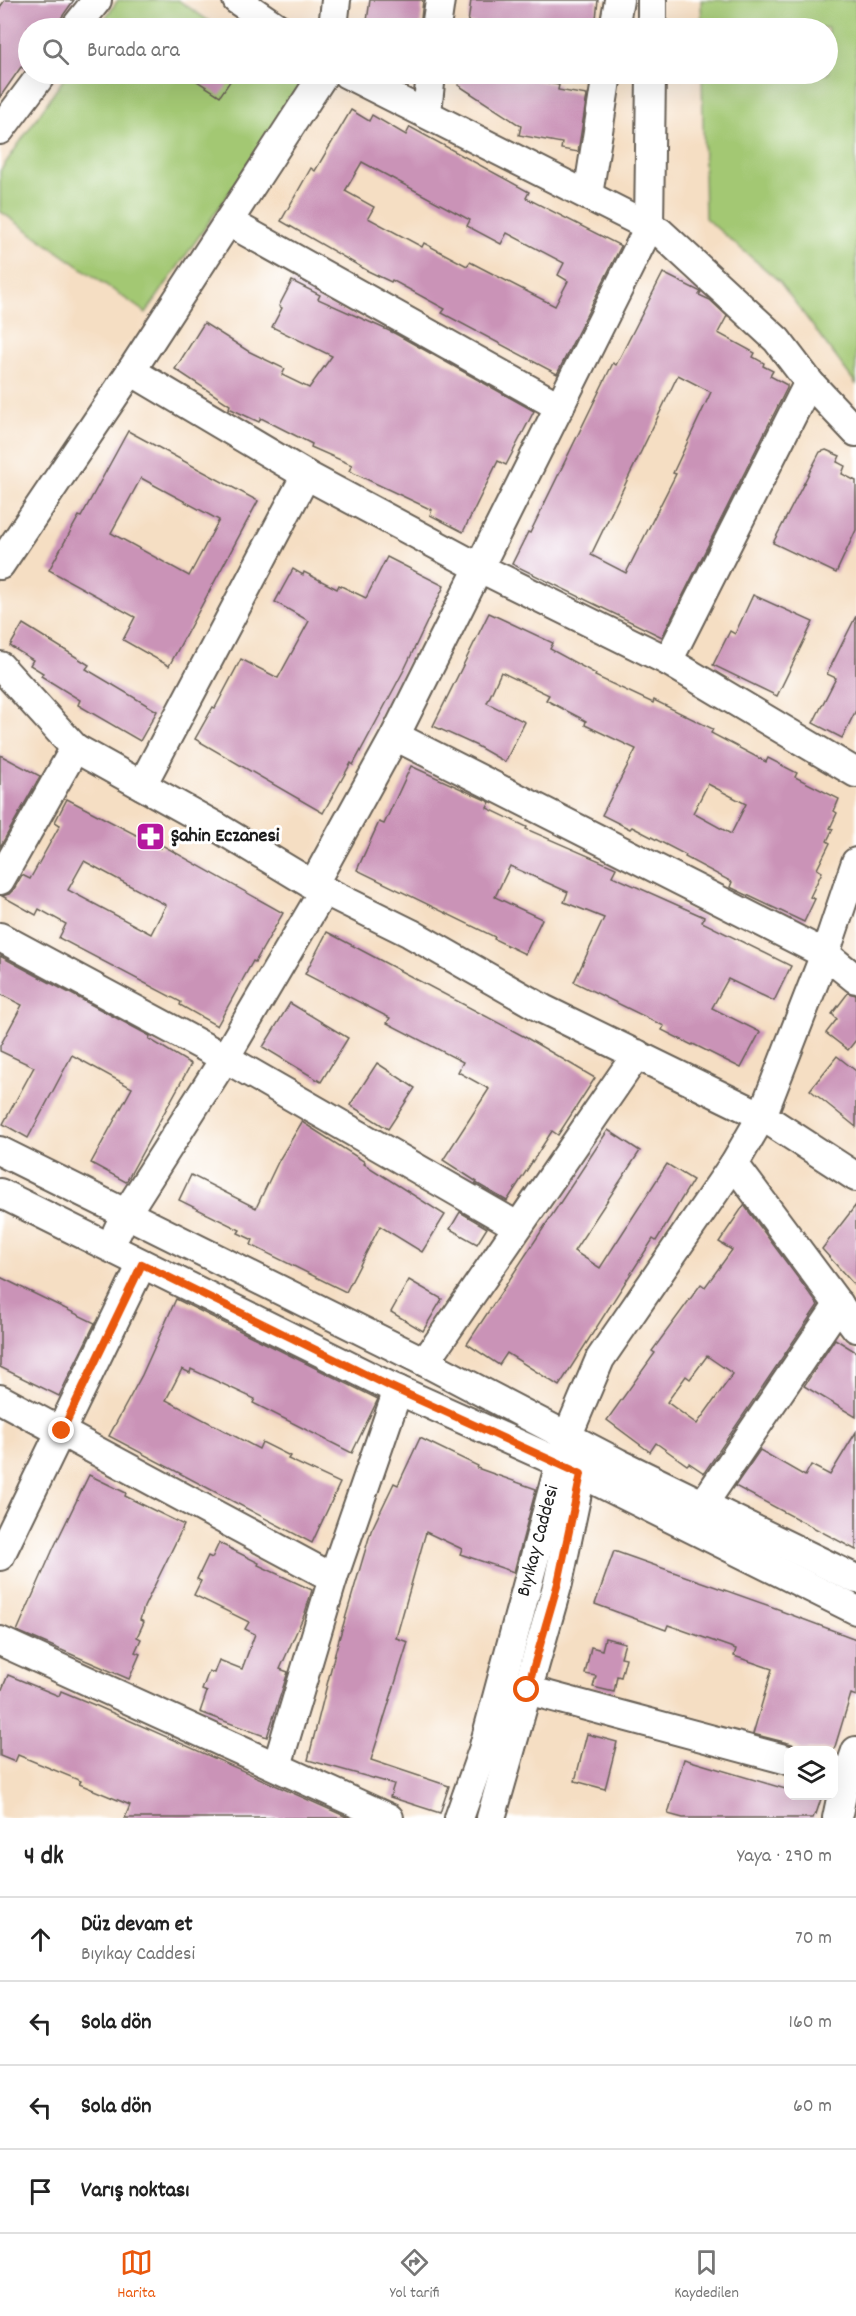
<!DOCTYPE html>
<html lang="tr">
<head>
<meta charset="utf-8">
<style>
	body { margin:0; font-family:Dekko,sans-serif; background:#f6f6f6; color:#222 }
	.controls { position:absolute; right:18px; bottom:18px; display:grid; overflow:hidden; border-radius:12px; box-shadow:0 6px 24px #0002 }
	.controls button { width:54px; height:54px; display:grid; place-items:center; padding:0; border:0; border-bottom:2px solid #e0e0e0; background:#fff; color:#222; font:30px sans-serif }
	.stop { position:absolute; width:18px; height:18px; margin:-14px; border:4px solid #ea580c; border-radius:50%; background:#fff }
	.stop.end { background:#ea580c; border-color:#fff; box-shadow:0 2px 6px #0008 }
	.list { margin:0; padding:0; list-style:none }
	h2 { display:flex; justify-content:space-between; align-items:center; height:78px; margin:0; padding:0 24px; font-size:26px }
	h2 small { font-size:20px; font-weight:400; color:#767676 }
	.list li { display:grid; grid-template-columns:39px 1fr auto; gap:18px; align-items:center; box-sizing:border-box; height:84px; padding:0 24px; border-top:2px solid #e0e0e0 }
	.list b { display:block; font-size:22px; white-space:nowrap }
	.list p { margin:0; font-size:20px; white-space:nowrap; color:#767676 }
	.list em { font-size:20px; font-style:normal; color:#767676 }
	.icon { flex:none; width:33px; height:33px; fill:none; stroke:currentColor; stroke-width:2; stroke-linecap:round; stroke-linejoin:round }
	.map { position:relative; flex:none; width:856px; height:1818px; overflow:hidden }
	.search { position:absolute; background:#fff; box-shadow:0 6px 24px #0002; left:18px; right:18px; top:18px; height:66px; display:flex; align-items:center; gap:15px; box-sizing:border-box; padding:0 21px; border-radius:33px; color:#767676; font-size:22px }
	.sheet { height:414px; background:#fff }
	nav { display:flex; justify-content:space-around; align-items:center; box-sizing:border-box; height:84px; border-top:2px solid #e0e0e0; background:#fff; font-size:16px; color:#767676 }
	nav a { display:grid; justify-items:center; gap:3px }
	nav .on { color:#ea580c }
	.map>svg:first-child { display:block }
	.green { fill:#a3c873; stroke:#607248; stroke-width:1.5 }
	.building { fill:#ca93b7; fill-rule:evenodd }
	.lines { fill:none; stroke-linecap:round; stroke-linejoin:round }
	.minor-casing { stroke:#686056; stroke-width:32 }
	.minor { stroke:#fff; stroke-width:28 }
	.route { stroke:#ea580c; stroke-width:8 }
	.labels { text-anchor:middle; dominant-baseline:central; stroke-width:6; stroke-linejoin:round; paint-order:stroke }
	.poi-label { font-size:20px; font-weight:bold; fill:#1c1c1c; stroke:#fff; text-anchor:start }
	.street-label { font-size:20px; fill:#1c1c1c; stroke:#fff }
</style>
</head>
<body>
<div class="map">
<svg width="856" height="1818" viewBox="0 0 856 1818">
	<rect width="100%" height="100%" fill="#fff"/>
	<filter id="ink" filterUnits="userSpaceOnUse"><feTurbulence type="fractalNoise" baseFrequency=".0167" numOctaves="2"/><feDisplacementMap in="SourceGraphic" scale="12" xChannelSelector="R" yChannelSelector="G"/><feConvolveMatrix kernelMatrix="1 2 1 2 8 2 1 2 1" color-interpolation-filters="sRGB"/></filter>
	<filter id="wash" filterUnits="userSpaceOnUse"><feTurbulence type="fractalNoise" baseFrequency=".008" numOctaves="4" result="noise"/><feDisplacementMap in="SourceGraphic" scale="24" xChannelSelector="R" yChannelSelector="G"/><feGaussianBlur stdDeviation="1.35" result="paint"/><feColorMatrix in="noise" values="0 0 0 0 0 0 0 0 0 0 0 0 0 0 0 0 0 1.4 0 .05"/><feComposite in="paint" operator="in"/></filter>
	<g filter="url(#wash)">
		<rect width="100%" height="100%" fill="#f5dec3"/>
		<g class="green">
			<path d="M118,0H178L219,28H98Z"/>
			<path d="M701,0H856V384L779,281L705,218L702,74H828V28H702Z"/>
			<path d="M67,74H284L303,86L146,313L0,211V171Z"/>
		</g>
		<g id="blocks">
			<g class="building">
				<path d="M5,0H74L54,28H28V64L25,69L21,67L0,97V7Z"/>
				<path d="M370,0H423L420,28H366Z"/>
				<path d="M471,0H598L595,28H505L468,23Z"/>
				<path d="M186,74H235L220,96Z"/>
				<path d="M466,74H516L523,78L559,85L558,90L587,95L578,152L561,149L562,143L519,135L521,126L458,85Z"/>
				<path d="M351,110L369,121L372,115L406,135L410,127L529,192L526,198L621,246L557,374L442,313L445,309L392,280L391,282L368,271L281,221L311,168L315,171ZM362,162L470,220L467,226L501,244L507,233L564,263L558,275L568,281L555,306L470,262L467,266L424,243L422,247L368,218L374,207L345,191Z"/>
				<path d="M663,273L701,292L699,295L710,300L727,316L718,333L755,353L753,357L764,363L763,366L773,371L770,376L787,385V388L662,637L512,564L528,532L530,533L613,363L616,365ZM678,375L711,392L673,473L676,474L626,573L591,555Z"/>
				<path d="M292,281L320,295L318,299L394,333L534,411L506,465L498,461L463,532L430,515L432,510L349,471L352,465L311,447L312,444L261,418L259,422L229,408L230,405L175,369L204,323L248,351L285,369L282,375L309,388L332,356L272,327L282,308L279,306Z"/>
				<path d="M128,431L258,501L169,666L123,640L135,617L49,570L79,516L81,517ZM141,478L219,520L189,576L111,533Z"/>
				<path d="M826,450L840,456L837,462L845,466L842,474L856,481V530L836,573L773,543L820,452Z"/>
				<path d="M387,557L444,586L405,668L353,765L351,763L323,813L195,739L213,707L215,708L241,659L278,678L309,621L275,602L293,569L303,575L304,572L337,589L339,585L366,598Z"/>
				<path d="M753,595L813,622L777,696L713,665L730,631L735,634Z"/>
				<path d="M489,613L553,643L550,649L596,674L595,676L653,703L654,700L713,729L711,733L766,762L768,758L797,773L795,777L839,799L834,811L837,813L830,828L833,829L827,841L830,843L817,869L822,872L810,897L815,899L804,922L730,887L732,882L685,857L686,855L632,827L630,829L602,815L636,749L585,725L586,721L546,700L549,695L501,672L487,703L525,722L505,762L477,746L433,726ZM708,784L746,804L731,834L693,813Z"/>
				<path d="M856,616V710L842,738L813,723L836,678L827,674Z"/>
				<path d="M23,624L89,665L86,669L157,711L140,741L78,705L80,700L41,676L43,673L30,665L33,660L10,646Z"/>
				<path d="M0,755L40,776L0,847Z"/>
				<path d="M411,766L490,802L487,808L527,827L526,829L616,868L612,876L704,917L702,922L791,966L774,1001L728,979L712,1008L760,1032L741,1068L693,1044L692,1045L662,1030L664,1026L574,982L604,918L564,902L568,892L510,866L495,897L542,919L525,954L494,939L495,937L357,870L379,822L384,824Z"/>
				<path d="M67,799L161,848L162,845L283,913L255,962L253,961L217,1026L180,1005L181,1002L59,938L66,924L39,909L36,915L2,896L9,894L14,889L22,875L30,879L60,825L55,822ZM84,861L166,905L151,934L68,890Z"/>
				<path d="M327,932L525,1037L595,1078L558,1135L552,1131L507,1201L476,1183L477,1182L443,1160L489,1089L458,1072L463,1062L387,1023L390,1018L305,974Z"/>
				<path d="M0,956L150,1036L149,1039L191,1064L126,1182L91,1163L132,1088L72,1055L28,1138L3,1124L34,1067L0,1051V1046L22,1005L0,994Z"/>
				<path d="M848,993L856,995V1040L848,1050L826,1033L837,1019L832,1014Z"/>
				<path d="M290,1003L348,1038L321,1082L263,1047Z"/>
				<path d="M837,1056L856,1071V1127L810,1090Z"/>
				<path d="M377,1063L415,1088L388,1129L350,1105Z"/>
				<path d="M302,1122L365,1162L364,1164L445,1215L422,1252L380,1226L346,1292L251,1245L253,1240L238,1233L240,1230L179,1200L191,1175L256,1208L279,1160Z"/>
				<path d="M608,1130L640,1151L574,1251L600,1268L667,1164L693,1180L656,1241L653,1239L559,1386L507,1353L499,1365L467,1344Z"/>
				<path d="M744,1205L818,1305L704,1473L689,1463L687,1465L656,1443L650,1452L607,1420L655,1353L652,1351L701,1284L705,1287L732,1250L719,1242ZM707,1356L733,1374L697,1424L667,1402L686,1376L690,1379Z"/>
				<path d="M856,1205V1287L822,1249Z"/>
				<path d="M460,1212L487,1228L477,1244L450,1229Z"/>
				<path d="M0,1277L95,1323L59,1396L0,1367Z"/>
				<path d="M409,1280L442,1299L423,1331L391,1312Z"/>
				<path d="M176,1299L378,1399L352,1453L253,1403L255,1399L191,1369L190,1373L182,1369L166,1400L259,1449L262,1442L290,1456L288,1459L340,1483L312,1543L109,1436L142,1375Z"/>
				<path d="M835,1339L856,1352V1417L804,1386Z"/>
				<path d="M856,1432V1550L735,1486L760,1450L805,1476L811,1465L830,1475Z"/>
				<path d="M420,1438L478,1466L477,1468L536,1489L514,1572L460,1554L462,1549L426,1532L396,1638L408,1642L371,1760L449,1786L440,1813L390,1797L394,1784L308,1760L335,1653L371,1531L394,1483L398,1485Z"/>
				<path d="M89,1475L126,1493L125,1496L184,1525L144,1607L140,1620L144,1622L137,1637L141,1639L135,1652L140,1654L129,1679L17,1631L54,1547Z"/>
				<path d="M219,1543L259,1563L258,1565L312,1590L305,1613L280,1669L288,1672L267,1737L200,1712L207,1692L202,1690L209,1671L214,1673L219,1660L242,1669L255,1634L245,1629L249,1622L194,1595L201,1581L197,1579L208,1556L212,1558Z"/>
				<path d="M614,1551L781,1610V1611L856,1639V1696L851,1694L834,1750H801L792,1744L753,1734L772,1669L734,1656L736,1649L668,1625L666,1630L595,1604Z"/>
				<path d="M605,1638L625,1643L621,1657L626,1658L621,1677L617,1676L614,1692L593,1687L596,1676L585,1674L591,1647L602,1650Z"/>
				<path d="M8,1675L59,1696L61,1691L97,1706L349,1818H125L130,1805L79,1784L81,1781L18,1755L15,1762L0,1756V1694Z"/>
				<path d="M587,1734L617,1742L605,1789L575,1781Z"/>
				<path d="M684,1759L789,1790V1796H809L821,1799L816,1814L815,1813L813,1818H683L668,1814Z"/>
			</g>
		</g>
	</g>
	<g filter="url(#ink)">
		<use href="#blocks" fill-opacity="0" stroke="#686056" stroke-width="1.5"/>
		<g class="lines">
			<defs>
				<g id="minor">
					<path d="M237,0L278,28"/>
					<path d="M75,28L97,0"/>
					<path d="M333,28L336,0"/>
					<path d="M436,28L440,0"/>
					<path d="M614,28L619,0"/>
					<path d="M652,28V0"/>
					<path d="M347,74L660,232L777,340L809,382L856,432"/>
					<path d="M427,112L431,74"/>
					<path d="M0,130L42,74"/>
					<path d="M588,195L607,74"/>
					<path d="M229,222L560,407"/>
					<path d="M131,371L306,475L478,567L668,661L856,773"/>
					<path d="M0,565L131,371L324,74"/>
					<path d="M668,661L809,382"/>
					<path d="M0,666L75,748L217,827L313,885L410,933L543,1009L762,1116L856,1177"/>
					<path d="M395,736L825,954L856,979"/>
					<path d="M142,785L306,475"/>
					<path d="M0,880L75,748"/>
					<path d="M313,885L395,736L649,227L651,74"/>
					<path d="M0,937L225,1058L517,1226"/>
					<path d="M0,1151L425,1362L618,1463L856,1579"/>
					<path d="M734,1164L856,1328"/>
					<path d="M0,1193L389,1386L560,1463L856,1610"/>
					<path d="M117,1232L125,1215L225,1058L324,890"/>
					<path d="M425,1362L637,1054"/>
					<path d="M0,1399L333,1578"/>
					<path d="M704,1503L839,1304"/>
					<path d="M0,1556L142,1264"/>
					<path d="M0,1641L389,1818"/>
					<path d="M527,1690L788,1760"/>
					<path d="M277,1766L333,1578L398,1390"/>
					<path d="M459,1818L483,1750L567,1437L600,1359L734,1164L762,1116L825,954L856,862"/>
					<path d="M491,1818L558,1583L581,1474L575,1458"/>
					<path d="M837,1818L844,1785L856,1751"/>
				</g>
			</defs>
			<use href="#minor" class="minor-casing"/>
			<use href="#minor" class="minor"/>
		</g>
	</g>
	<g class="lines" filter="url(#ink)">
		<path class="route" d="M62,1431L142,1264L389,1386L581,1474L558,1583L527,1690"/>
	</g>
	<defs>
		<symbol id="pharmacy-square" viewBox="-11 -11 22 22"><rect x="-9" y="-9" width="18" height="18" rx="4" fill="#b5179e" stroke="#fff"/><path d="M-2-6h4v4h4v4h-4v4h-4v-4h-4v-4h4Z" fill="#fff"/></symbol>
	</defs>
	<g fill-rule="evenodd">
		<use href="#pharmacy-square" x="134" y="820" width="33" height="33"/>
	</g>
	<g class="labels">
		<g class="poi-label">
			<text x="171" y="837">Şahin Eczanesi</text>
		</g>
		<g class="street-label">
			<text transform="translate(539 1541) rotate(-75)">Bıyıkay Caddesi</text>
		</g>
	</g>
</svg>
<div class="controls">
<button><svg class="icon" aria-label="layers" viewBox="0 0 24 24"><path d="M12 4l9 5-9 5-9-5zM3 14l9 5 9-5"/></svg></button>
</div>
<div class="stop" style="left:527px;top:1690px"></div>
<div class="stop end" style="left:62px;top:1431px"></div>
<div class="search"><svg class="icon" aria-label="search" viewBox="0 0 24 24"><circle cx="10" cy="10" r="6"/><path d="M15 15l6 6"/></svg>Burada ara</div>
</div>
<section class="sheet">
<h2>4 dk<small>Yaya · 290 m</small></h2>
<ul class="list">
<li><svg class="icon" aria-label="ahead" viewBox="0 0 24 24"><path d="M12 20V5M6 11l6-6 6 6"/></svg><div><b>Düz devam et</b><p>Bıyıkay Caddesi</p></div><em>70 m</em></li>
<li><svg class="icon" aria-label="left" viewBox="0 0 24 24"><path d="M17 20v-9H6M10 6l-5 5 5 5"/></svg><div><b>Sola dön</b></div><em>160 m</em></li>
<li><svg class="icon" aria-label="left" viewBox="0 0 24 24"><path d="M17 20v-9H6M10 6l-5 5 5 5"/></svg><div><b>Sola dön</b></div><em>60 m</em></li>
<li><svg class="icon" aria-label="arrive" viewBox="0 0 24 24"><path d="M6 21V4h12l-3 4 3 4H6"/></svg><div><b>Varış noktası</b></div></li>
</ul>
</section>
<nav>
<a class="on"><svg class="icon" aria-label="map" viewBox="0 0 24 24"><path d="M3 6l6-2 6 2 6-2v14l-6 2-6-2-6 2zM9 4v14M15 6v14"/></svg>Harita</a>
<a><svg class="icon" aria-label="directions" viewBox="0 0 24 24"><path d="M12 3l9 9-9 9-9-9zM9 14v-3h6M13 9l2 2-2 2"/></svg>Yol tarifi</a>
<a><svg class="icon" aria-label="saved" viewBox="0 0 24 24"><path d="M7 4h10v16l-5-4-5 4z"/></svg>Kaydedilen</a>
</nav>
</body>
</html>
